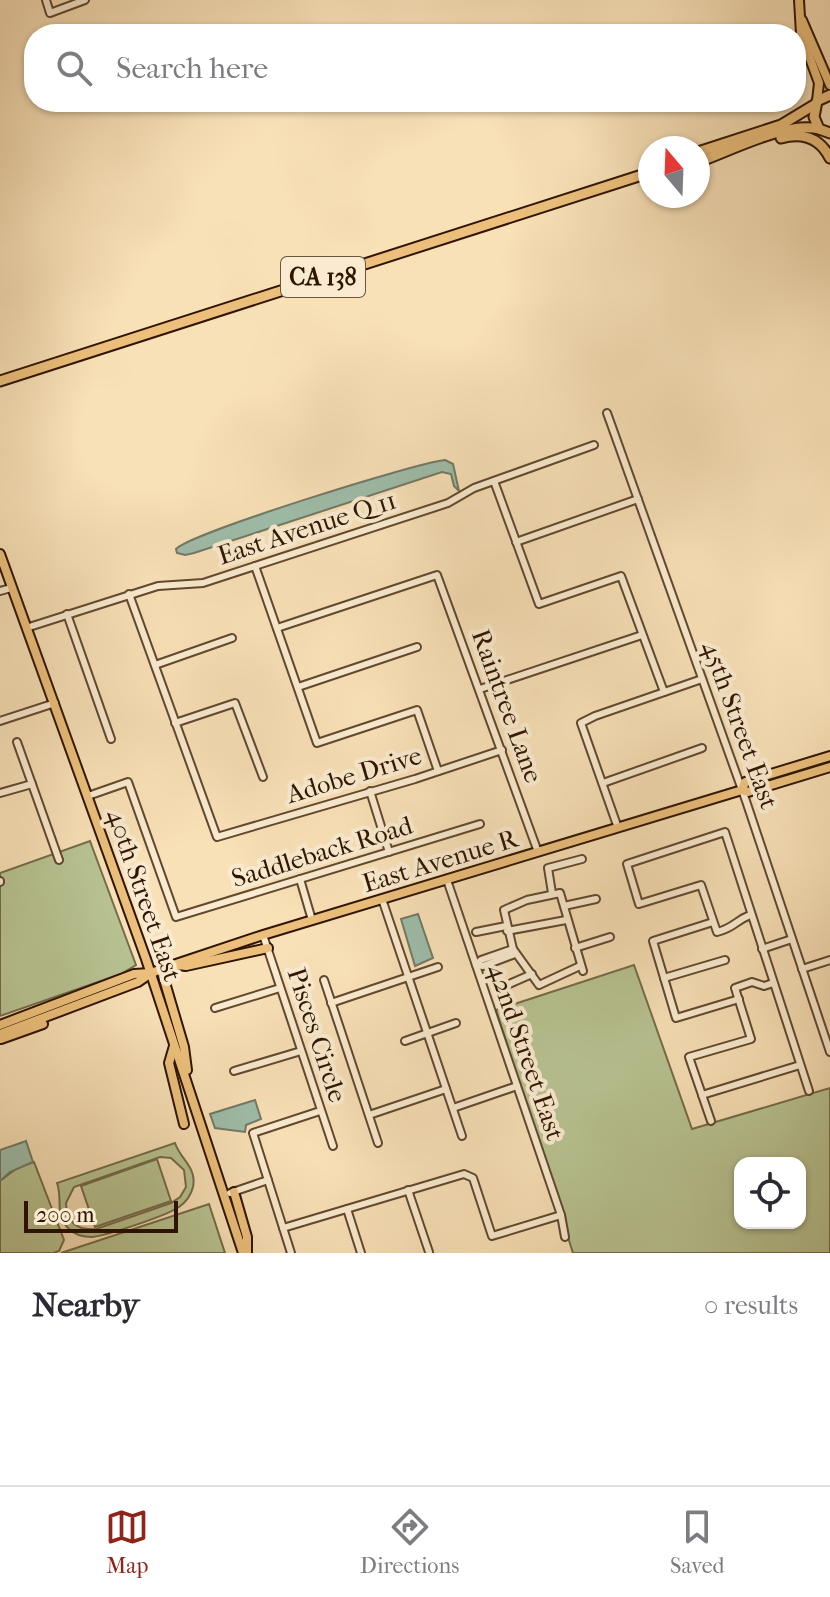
<!DOCTYPE html>
<html lang="en">
<head>
<meta charset="utf-8">
<style>
	body { margin:0; font-family:"IM FELL French Canon",serif; background:#f7f7f7; color:#2b2b33 }
	.controls { position:absolute; right:24px; bottom:24px; display:grid; overflow:hidden; border-radius:16px; box-shadow:0 2px 6px #0004 }
	.controls button { width:72px; height:72px; display:grid; place-items:center; padding:0; border:0; border-bottom:2px solid #e1e1e2; background:#fff; color:#2b2b33; font:40px sans-serif }
	.compass { position:absolute; left:638px; top:136px; width:72px; height:72px; border-radius:50%; background:#fff; box-shadow:0 2px 6px #0004; rotate:341deg }
	.scale { position:absolute; left:24px; bottom:20px; width:154px; box-sizing:border-box; padding-left:8px; border:4px solid #2f1501; border-top:0; font-size:22px; line-height:28px; white-space:nowrap; color:#2f1501; -webkit-text-stroke:6px #faebd0; paint-order:stroke }
	.list { margin:0; padding:0; list-style:none }
	h2 { display:flex; justify-content:space-between; align-items:center; height:104px; margin:0; padding:0 32px; font-size:34px }
	h2 small { font-size:26px; font-weight:400; color:#7c7c81 }
	.icon { flex:none; width:44px; height:44px; fill:none; stroke:currentColor; stroke-width:2; stroke-linecap:round; stroke-linejoin:round }
	.map { position:relative; flex:none; width:830px; height:1253px; overflow:hidden }
	.search { position:absolute; background:#fff; box-shadow:0 2px 6px #0004; left:24px; right:24px; top:24px; height:88px; display:flex; align-items:center; gap:20px; box-sizing:border-box; padding:0 28px; border-radius:32px; color:#7c7c81; font-size:30px }
	.sheet { height:232px; background:#fff }
	nav { display:flex; justify-content:space-around; align-items:center; box-sizing:border-box; height:112px; border-top:2px solid #e1e1e2; background:#fff; font-size:22px; color:#7c7c81 }
	nav a { display:grid; justify-items:center; gap:4px }
	nav .on { color:#8f2418 }
	.map>svg:first-child { display:block }
	.green { fill:#b8c392; stroke:#746c4a; stroke-width:2; fill-rule:evenodd }
	.water { fill:#9ebdaa; stroke:#727a66; stroke-width:2 }
	.lines { fill:none; stroke-linecap:round; stroke-linejoin:round }
	.minor-casing { stroke:#61482e; stroke-width:10 }
	.major-casing { stroke:#2f1501; stroke-width:12 }
	.highway-casing { stroke:#2f1501; stroke-width:13 }
	.minor { stroke:#faebd0; stroke-width:6 }
	.major { stroke:#ecc07c; stroke-width:8 }
	.highway { stroke:#ecc07c; stroke-width:9 }
	.labels { text-anchor:middle; dominant-baseline:central; stroke-width:8; stroke-linejoin:round; paint-order:stroke }
	.shield { fill:#faebd0; stroke:#6c553f; stroke-width:2 }
	.shield-label { font-size:24px; font-weight:bold; fill:#2f1501 }
	.street-label { font-size:26px; fill:#2f1501; stroke:#faebd0 }
</style>
</head>
<body>
<div class="map">
<svg width="830" height="1253" viewBox="0 0 830 1253">
	<rect width="100%" height="100%" fill="#f8e0b7"/>
	<filter id="stains"><feTurbulence type="fractalNoise" baseFrequency=".0025" numOctaves="4"/><feColorMatrix values="0 0 0 0 .2 0 0 0 0 .09 0 0 0 0 .02 0 0 0 .5 -.17"/></filter>
	<radialGradient id="worn" r=".72"><stop offset=".6" stop-color="#630" stop-opacity="0"/><stop offset="1" stop-color="#630" stop-opacity=".3"/></radialGradient>
	<g class="green">
		<path d="M90,841L136,965L121,974L0,1016V873Z"/>
		<path d="M634,965L692,1129L830,1088V1253H573L496,1010ZM740,1163H800V1223H740Z"/>
		<path d="M175,1143C180,1159 197,1167 193,1187C191,1195 186,1202 179,1207C168,1215 106,1236 92,1237C84,1237 75,1235 69,1229C54,1215 63,1199 57,1183ZM160,1157L171,1158L184,1170L186,1187L180,1197L171,1203L96,1229C78,1231 66,1222 66,1203L74,1187Z"/>
		<path d="M157,1159L171,1201L95,1227L81,1186Z"/>
		<path d="M34,1162L64,1240L59,1251L53,1253H0V1181L17,1168Z"/>
		<path d="M209,1204L225,1253H61Z"/>
	</g>
	<g class="water">
		<path d="M445,460L453,464L459,491L454,486L451,474L442,472L194,553L185,555L177,553L176,549C191,533 415,463 445,460Z"/>
		<path d="M418,914L433,958L415,966L401,919Z"/>
		<path d="M255,1100L261,1119L246,1125L245,1132L215,1128L210,1114Z"/>
		<path d="M26,1141L33,1162L10,1172L0,1181V1150Z"/>
	</g>
	<g class="lines">
		<defs>
			<g id="minor">
				<path d="M46,0L50,13L85,0"/>
				<path d="M607,413L746,801L830,1052"/>
				<path d="M494,481L539,604L621,576L664,692"/>
				<path d="M516,542L638,499"/>
				<path d="M255,566L317,743L417,710L438,771"/>
				<path d="M0,591L11,588"/>
				<path d="M129,594L217,837L415,779L502,750"/>
				<path d="M67,614L111,739"/>
				<path d="M26,628L158,586L203,583L448,503L474,488L594,445"/>
				<path d="M277,628L437,575L538,852"/>
				<path d="M155,665L232,638"/>
				<path d="M298,687L417,647"/>
				<path d="M480,689L642,635"/>
				<path d="M0,721L55,703"/>
				<path d="M175,723L235,703L263,777"/>
				<path d="M17,742L59,860"/>
				<path d="M603,783L702,748"/>
				<path d="M370,791L389,852"/>
				<path d="M0,793L32,784"/>
				<path d="M88,796L128,782L176,917L480,824"/>
				<path d="M618,828L581,723L595,716L702,679"/>
				<path d="M300,879L312,920"/>
				<path d="M447,880L561,1215L565,1237"/>
				<path d="M0,881V882"/>
				<path d="M552,893L548,868L582,859"/>
				<path d="M382,899L462,1136"/>
				<path d="M564,906L596,899"/>
				<path d="M750,915C735,921 734,928 717,932L701,885L639,904L627,864L725,832L809,1091"/>
				<path d="M713,922L653,941L676,1018L739,999"/>
				<path d="M507,931L566,920"/>
				<path d="M476,932L506,926"/>
				<path d="M263,935L333,1146"/>
				<path d="M575,948L610,937"/>
				<path d="M513,949L481,960L476,965L483,966L515,954"/>
				<path d="M762,949L792,939"/>
				<path d="M580,966L539,985L513,949L504,910L527,900L560,893L583,971"/>
				<path d="M802,969L830,960"/>
				<path d="M664,978L725,960"/>
				<path d="M324,980L378,1143"/>
				<path d="M498,989L532,974"/>
				<path d="M331,1003L438,967"/>
				<path d="M215,1008L280,988"/>
				<path d="M405,1041L456,1023"/>
				<path d="M234,1071L301,1051"/>
				<path d="M702,1095L800,1065"/>
				<path d="M453,1108L517,1086"/>
				<path d="M369,1115L446,1089"/>
				<path d="M711,1121L689,1057L751,1039L735,988L752,982L764,986L773,983"/>
				<path d="M408,1190L429,1252"/>
				<path d="M230,1193L268,1180"/>
				<path d="M347,1209L361,1253"/>
				<path d="M283,1228L464,1174L473,1178L492,1236L561,1215"/>
				<path d="M291,1253L253,1133L320,1111"/>
			</g>
			<g id="major">
				<path d="M799,0L801,34L819,83L817,101"/>
				<path d="M802,20L830,85"/>
				<path d="M0,554L146,959L243,1253"/>
				<path d="M742,790L745,782L830,756"/>
				<path d="M177,965L186,966L268,948"/>
				<path d="M161,969L184,1047L187,1070"/>
				<path d="M0,1025L134,974L150,973"/>
				<path d="M0,1034L138,982L151,973L173,965L263,935L742,790L748,792L830,767"/>
				<path d="M1,1039L43,1024"/>
				<path d="M174,1046L169,1063L184,1124"/>
				<path d="M234,1192L247,1237V1253"/>
			</g>
			<g id="highway">
				<path d="M830,95L817,101L814,117L819,129L830,133"/>
				<path d="M781,138C802,132 820,138 830,158"/>
				<path d="M698,152L781,125L814,105"/>
				<path d="M698,162C730,151 786,121 819,129"/>
				<path d="M0,381L645,174L650,171"/>
			</g>
		</defs>
		<use href="#minor" class="minor-casing"/>
		<use href="#major" class="major-casing"/>
		<use href="#highway" class="highway-casing"/>
		<use href="#minor" class="minor"/>
		<use href="#major" class="major"/>
		<use href="#highway" class="highway"/>
	</g>
	<g class="labels">
		<rect class="shield" x="281" y="257" width="84" height="40" rx="6"/>
		<g class="shield-label">
			<text x="323" y="277">CA 138</text>
		</g>
		<g class="street-label">
			<text transform="translate(307 528) rotate(-18)">East Avenue Q 11</text>
			<text transform="translate(507 706) rotate(70)">Raintree Lane</text>
			<text transform="translate(740 725) rotate(70)">45th Street East</text>
			<text transform="translate(354 775) rotate(-17)">Adobe Drive</text>
			<text transform="translate(322 852) rotate(-17)">Saddleback Road</text>
			<text transform="translate(440 861) rotate(-17)">East Avenue R</text>
			<text transform="translate(144 895) rotate(71)">40th Street East</text>
			<text transform="translate(317 1035) rotate(72)">Pisces Circle</text>
			<text transform="translate(526 1052) rotate(71)">42nd Street East</text>
		</g>
	</g>
	<rect width="100%" height="100%" filter="url(#stains)"/>
	<rect width="100%" height="100%" fill="url(#worn)"/>
</svg>
<div class="controls">
<button><svg class="icon" aria-label="locate" viewBox="0 0 24 24"><circle cx="12" cy="12" r="6"/><path d="M12 2v4M12 18v4M2 12h4M18 12h4"/></svg></button>
</div>
<svg class="compass" viewBox="-18 -18 36 36"><path d="M0-13l5 13h-10z" fill="#e53935"/><path d="M0 13l5-13h-10z" fill="#7c7c81"/></svg>
<div class="scale">200 m</div>
<div class="search"><svg class="icon" aria-label="search" viewBox="0 0 24 24"><circle cx="10" cy="10" r="6"/><path d="M15 15l6 6"/></svg>Search here</div>
</div>
<section class="sheet">
<h2>Nearby<small>0 results</small></h2>
<ul class="list">
</ul>
</section>
<nav>
<a class="on"><svg class="icon" aria-label="map" viewBox="0 0 24 24"><path d="M3 6l6-2 6 2 6-2v14l-6 2-6-2-6 2zM9 4v14M15 6v14"/></svg>Map</a>
<a><svg class="icon" aria-label="directions" viewBox="0 0 24 24"><path d="M12 3l9 9-9 9-9-9zM9 14v-3h6M13 9l2 2-2 2"/></svg>Directions</a>
<a><svg class="icon" aria-label="saved" viewBox="0 0 24 24"><path d="M7 4h10v16l-5-4-5 4z"/></svg>Saved</a>
</nav>
</body>
</html>
